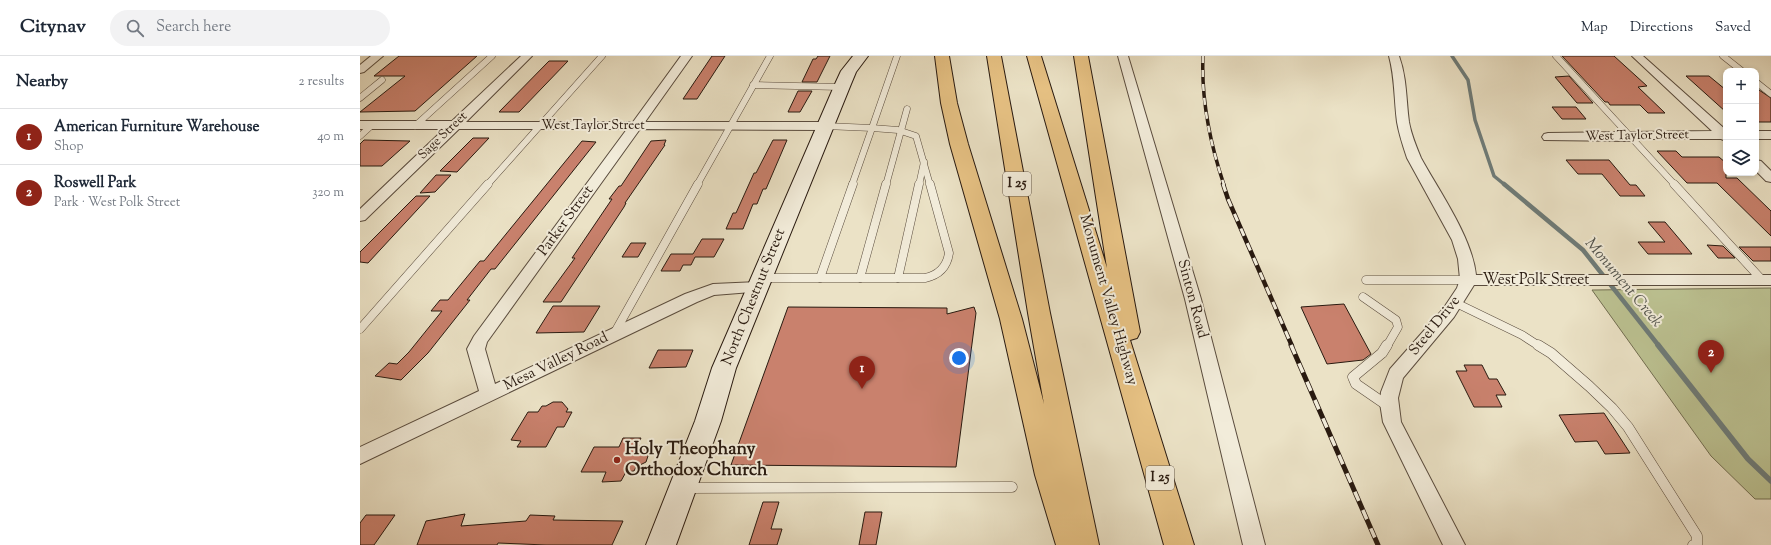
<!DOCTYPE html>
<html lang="en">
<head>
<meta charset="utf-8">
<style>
	body { margin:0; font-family:"Sorts Mill Goudy",serif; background:#f2f2f3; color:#1f2937 }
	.controls { position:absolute; right:12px; top:12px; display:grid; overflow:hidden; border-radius:8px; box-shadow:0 2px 6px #0003 }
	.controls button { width:36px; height:36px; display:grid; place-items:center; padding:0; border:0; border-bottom:1px solid #e0e1e3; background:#fff; color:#1f2937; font:20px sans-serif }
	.you { position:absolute; left:599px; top:302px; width:14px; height:14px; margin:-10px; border:3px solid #fff; border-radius:50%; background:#1a73e8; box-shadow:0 0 0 6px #1a73e833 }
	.badge { display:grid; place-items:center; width:26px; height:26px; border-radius:50%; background:#8f2418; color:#fff; font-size:13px; font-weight:700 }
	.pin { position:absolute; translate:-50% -33px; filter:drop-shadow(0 1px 2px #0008) }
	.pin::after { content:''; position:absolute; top:21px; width:14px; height:12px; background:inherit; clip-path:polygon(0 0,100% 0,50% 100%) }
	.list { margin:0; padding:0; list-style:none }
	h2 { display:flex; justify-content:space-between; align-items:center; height:52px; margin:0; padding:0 16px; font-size:17px }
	h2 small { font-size:13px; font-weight:400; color:#747a83 }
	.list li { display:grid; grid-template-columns:26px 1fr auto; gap:12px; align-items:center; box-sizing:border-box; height:56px; padding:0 16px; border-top:1px solid #e0e1e3 }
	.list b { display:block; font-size:15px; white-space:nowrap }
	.list p { margin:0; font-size:13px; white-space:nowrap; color:#747a83 }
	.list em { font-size:13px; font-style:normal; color:#747a83 }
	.icon { flex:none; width:22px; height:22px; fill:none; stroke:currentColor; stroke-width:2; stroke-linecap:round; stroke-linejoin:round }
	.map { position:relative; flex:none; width:1411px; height:489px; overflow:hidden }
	header { display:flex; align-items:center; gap:24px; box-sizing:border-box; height:56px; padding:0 20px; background:#fff; border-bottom:1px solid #e0e1e3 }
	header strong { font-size:19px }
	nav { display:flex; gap:22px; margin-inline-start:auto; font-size:14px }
	.search { width:280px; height:36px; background:#f2f2f3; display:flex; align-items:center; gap:10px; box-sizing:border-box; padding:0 14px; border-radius:22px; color:#747a83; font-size:15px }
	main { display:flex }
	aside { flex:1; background:#fff }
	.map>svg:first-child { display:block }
	.green { fill:#bcc292; stroke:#726e51 }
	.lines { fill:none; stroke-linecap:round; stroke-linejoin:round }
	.stream-far2 { stroke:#6e7b78; stroke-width:3.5 }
	.stream-far1 { stroke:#6e7b78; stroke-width:4.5 }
	.stream { stroke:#6e7b78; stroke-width:5.5 }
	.building { fill:#c9816d; stroke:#291a10 }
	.service-far2-casing { stroke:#5a4c3e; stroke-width:7 }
	.service-far1-casing { stroke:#5a4c3e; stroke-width:9 }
	.service-casing { stroke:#5a4c3e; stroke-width:11 }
	.minor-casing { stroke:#5a4c3e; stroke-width:2 }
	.secondary-casing { stroke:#291a10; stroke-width:2 }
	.motorway-casing { stroke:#291a10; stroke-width:2 }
	.service-far2 { stroke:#f2ecda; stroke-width:6 }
	.service-far1 { stroke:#f2ecda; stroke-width:8 }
	.service { stroke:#f2ecda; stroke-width:10 }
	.minor { fill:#f2ecda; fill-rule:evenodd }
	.secondary { fill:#f2ecda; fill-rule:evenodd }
	.motorway { fill:#e6c183; fill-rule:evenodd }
	.rail-far2-casing { stroke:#291a10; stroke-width:3.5 }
	.rail-far1-casing { stroke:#291a10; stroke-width:4.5 }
	.rail-casing { stroke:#291a10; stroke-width:5 }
	.rail-far2 { stroke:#f2ecda; stroke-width:2.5; stroke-dasharray:7; stroke-linecap:butt }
	.rail-far1 { stroke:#f2ecda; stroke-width:3; stroke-dasharray:8; stroke-linecap:butt }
	.rail { stroke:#f2ecda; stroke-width:3.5; stroke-dasharray:10; stroke-linecap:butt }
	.poi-dot { fill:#8f2418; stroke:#f2ecda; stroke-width:1.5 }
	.labels { text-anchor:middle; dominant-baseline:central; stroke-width:4; stroke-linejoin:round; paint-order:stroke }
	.far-street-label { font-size:13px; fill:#291a10; stroke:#f2ecda }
	.shield { fill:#f2ecda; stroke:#65594d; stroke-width:1 }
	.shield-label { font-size:14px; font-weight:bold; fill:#291a10 }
	.street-label { font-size:15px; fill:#291a10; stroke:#f2ecda }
	.water-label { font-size:16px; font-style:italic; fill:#51534d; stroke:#f2ecda }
	.near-poi-label { font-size:18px; font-weight:bold; fill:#291a10; stroke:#f2ecda; text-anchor:start }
</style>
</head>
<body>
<header>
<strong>Citynav</strong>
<div class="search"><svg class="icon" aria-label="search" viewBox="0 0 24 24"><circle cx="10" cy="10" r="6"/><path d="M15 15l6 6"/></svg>Search here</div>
<nav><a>Map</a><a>Directions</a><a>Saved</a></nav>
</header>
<main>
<aside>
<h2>Nearby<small>2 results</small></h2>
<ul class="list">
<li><span class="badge">1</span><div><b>American Furniture Warehouse</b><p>Shop</p></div><em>40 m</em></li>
<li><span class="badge">2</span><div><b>Roswell Park</b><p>Park · West Polk Street</p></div><em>320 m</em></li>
</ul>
</aside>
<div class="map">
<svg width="1411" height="489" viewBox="0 0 1411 489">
	<rect width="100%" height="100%" fill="#ebe2c6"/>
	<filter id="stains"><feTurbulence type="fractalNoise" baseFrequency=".005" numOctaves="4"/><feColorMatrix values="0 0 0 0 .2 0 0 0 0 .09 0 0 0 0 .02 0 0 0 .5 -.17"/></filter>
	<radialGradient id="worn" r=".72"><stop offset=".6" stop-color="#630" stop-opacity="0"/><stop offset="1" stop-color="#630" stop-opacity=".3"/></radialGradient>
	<path class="green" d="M1411,232V443H1395L1351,400L1232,234Z"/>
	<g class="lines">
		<path class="stream-far2" d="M1092,0L1108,24L1115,64L1134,120L1145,129"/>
		<path class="stream-far1" d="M1144,128L1223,194L1299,290"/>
		<path class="stream" d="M1298,289L1388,403L1411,425"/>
	</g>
	<g class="building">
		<path d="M39,0H117L55,55L0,56L45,20H14Z"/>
		<path d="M352,0H365L337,43H323Z"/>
		<path d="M458,0H470L457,26H442L453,3H456Z"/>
		<path d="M1202,0H1254L1287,30L1278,31L1305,57H1288L1280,49H1250L1248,46H1245Z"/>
		<path d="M189,5H208L159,56H139Z"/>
		<path d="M1209,20L1233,47H1217L1195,21Z"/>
		<path d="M1326,20H1349L1366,34V56Z"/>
		<path d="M1396,32L1411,42V66H1396Z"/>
		<path d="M438,35H452L440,56H428Z"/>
		<path d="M1192,51H1216L1226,63H1202Z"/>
		<path d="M113,82H129L97,116L80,115Z"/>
		<path d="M4,84L50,85L22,110H0V88Z"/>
		<path d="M306,84L304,89H305L265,147H266L264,151L201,246H183L215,202H212L252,143H249L259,130H261L291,85Z"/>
		<path d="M413,84H427L406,133H403L397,148H393L383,173H366L373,157H376L394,117H396Z"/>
		<path d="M222,85L236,86L135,213H131L107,244H110L68,297L41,324L15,320L29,307L37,308L49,296L82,255H71L80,244H88L120,205H124Z"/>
		<path d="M1297,95H1316L1322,101H1359L1366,107V122H1377L1411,155V180L1357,127H1327Z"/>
		<path d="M1206,104H1249L1270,129H1276L1285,140H1260L1242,118H1218Z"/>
		<path d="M76,119H91L75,136L60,137Z"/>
		<path d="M56,140H70L8,207L0,206V196Z"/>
		<path d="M1288,166H1305L1332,198H1288L1278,186H1305Z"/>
		<path d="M342,183H364L354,201H335L331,209H323L320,215H301L311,198H333Z"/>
		<path d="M271,187H286L278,201H262Z"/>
		<path d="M1347,189L1363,190L1375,202H1358Z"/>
		<path d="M1379,191H1411V205H1393Z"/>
		<path d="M984,248L1011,298L1003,304L967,308L941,251Z"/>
		<path d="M193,250H240L224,276L176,277Z"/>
		<path d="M428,251L587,252V258L614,251L616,257L596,411L371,409Z"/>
		<path d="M298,294H333L326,311L289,312Z"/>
		<path d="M1104,309H1122L1129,323H1137L1146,339H1136L1142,351H1114L1096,315H1107Z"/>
		<path d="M193,346H202L208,353L206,356H212L204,371H197L186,391H157L161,385L151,384L168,356H178L182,350H186Z"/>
		<path d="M1244,357L1270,397L1245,398L1237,385L1215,386L1199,359Z"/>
		<path d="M263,382H281L277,390H284L288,400L286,406L276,411L274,415L266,416L261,425L242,426L246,416H221L234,391H259Z"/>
		<path d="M403,446H419L411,473H422L417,489H389Z"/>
		<path d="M505,456H522L516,489H499Z"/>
		<path d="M105,458L101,470L166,465L170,459L195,460L193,464L263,465L252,489H186L138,487L137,489H57L66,465Z"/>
		<path d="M6,459H35L14,489H0V467Z"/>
	</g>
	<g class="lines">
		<defs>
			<g id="service-far2">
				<path d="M1196,0L1315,129"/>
				<path d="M1363,0L1382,15"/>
				<path d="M1396,26L1411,38"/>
				<path d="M393,29L481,31"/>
				<path d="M0,42L22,24"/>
				<path d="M55,70L132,0"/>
				<path d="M465,70L512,72"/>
				<path d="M512,72L538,74L556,80L570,129"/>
				<path d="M512,72L537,0"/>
				<path d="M0,80L12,69"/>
				<path d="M127,129L242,0"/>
				<path d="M337,129L410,0"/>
				<path d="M492,129L512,72"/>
				<path d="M526,129L547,53"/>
				<path d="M559,129L564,106"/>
			</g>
			<g id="service-far1">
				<path d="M493,128L460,222H565C579,219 587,211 589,197L570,128"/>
				<path d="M1314,128L1402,224"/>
				<path d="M403,222H460"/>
				<path d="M500,222L526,128"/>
				<path d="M538,222L559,128"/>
				<path d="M1006,224H1108"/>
				<path d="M1003,241L1036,264L1038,271L1027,290"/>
				<path d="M1096,247L1162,279L1179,290"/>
				<path d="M0,273L128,128"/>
				<path d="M254,278L338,128"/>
			</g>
			<g id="service">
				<path d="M1027,289L1022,297L993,321L996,328L1028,350"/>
				<path d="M1178,289L1191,297L1229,330L1252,352L1268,371L1337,480V488L1333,489"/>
				<path d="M327,432L652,431"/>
			</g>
			<g id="minor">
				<path d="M11,0H23L4,16L0,17V9Z"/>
				<path d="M161,0H172L106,66H273L321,0H332L285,66H465L469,67L471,70L469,73L465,74L280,73L127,286L125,293L135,328L325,238L353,228L398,226L404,227L406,231L404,235L354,239L337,246L0,408V391L119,335L107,293L114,280L267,73H99L5,164L0,165V153L84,73H0V65H92Z"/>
				<path d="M758,0H768L841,243L905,489H883L825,243Z"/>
				<path d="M1029,0H1039C1047,22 1046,44 1049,66C1051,78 1056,90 1061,102C1079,135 1112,181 1116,219H1411V229H1114L1094,261L1043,322L1038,342L1041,366L1105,489H1083L1023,366L1020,347L1021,336L1030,313L1083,253L1097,232L1100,223L1098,203L1092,184L1047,102C1043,90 1039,78 1037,66C1034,43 1035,22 1029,0Z"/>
				<path d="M1272,0H1283L1366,74V85L1361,83H1283L1271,85L1184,84L1182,81L1184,78L1188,77L1352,75Z"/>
				<rect x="1396" y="75" width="15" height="8"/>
				<path d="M1396,104L1401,105L1411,115V126L1406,125L1396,115Z"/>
			</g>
			<path id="secondary" d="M493,0H508L496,16L491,28L376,312L361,365L316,489H286L335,365L352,312L475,28L481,15Z"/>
			<g id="motorway">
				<path d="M575,0H589L597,47L608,88L662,263L684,348L668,257L627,0H641L690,257L739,489H696L675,419L640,263L590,88L581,47Z"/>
				<path d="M667,0H681L747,212L714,0H728L780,276L777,282L770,284L834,489H804Z"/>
			</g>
		</defs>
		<use href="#service-far2" class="service-far2-casing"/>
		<use href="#service-far1" class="service-far1-casing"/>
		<use href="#service" class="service-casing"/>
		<use href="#minor" class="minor-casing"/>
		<use href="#secondary" class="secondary-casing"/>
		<use href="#motorway" class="motorway-casing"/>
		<use href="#service-far2" class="service-far2"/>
		<use href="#service-far1" class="service-far1"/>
		<use href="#service" class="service"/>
		<use href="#minor" class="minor"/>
		<use href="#secondary" class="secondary"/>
		<use href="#motorway" class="motorway"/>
		<defs>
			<path id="rail-far2" d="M843,0C841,45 850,87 864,129"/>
			<path id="rail-far1" d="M863,128L868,143L932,290"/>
			<path id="rail" d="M931,289L1018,489"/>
		</defs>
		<use href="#rail-far2" class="rail-far2-casing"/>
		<use href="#rail-far1" class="rail-far1-casing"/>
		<use href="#rail" class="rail-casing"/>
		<use href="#rail-far2" class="rail-far2"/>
		<use href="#rail-far1" class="rail-far1"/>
		<use href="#rail" class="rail"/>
	</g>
	<circle class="poi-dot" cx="257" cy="404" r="4"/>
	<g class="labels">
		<g class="far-street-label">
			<text x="233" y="70">West Taylor Street</text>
			<text transform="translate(83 80) rotate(-44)">Sage Street</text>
			<text transform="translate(1277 80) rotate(-1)">West Taylor Street</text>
		</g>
		<g class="shield">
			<rect x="643" y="116" width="28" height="24" rx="3"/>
			<rect x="786" y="410" width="28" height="24" rx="3"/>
		</g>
		<g class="shield-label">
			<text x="657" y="128">I 25</text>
			<text x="800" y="422">I 25</text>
		</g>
		<g class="street-label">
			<text transform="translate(206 165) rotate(-54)">Parker Street</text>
			<text x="1176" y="224">West Polk Street</text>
			<text transform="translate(394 241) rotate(-68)">North Chestnut Street</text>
			<text transform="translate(832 243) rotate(75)">Sinton Road</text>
			<text transform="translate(748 244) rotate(74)">Monument Valley Highway</text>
			<text transform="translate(1075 270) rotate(-51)">Steel Drive</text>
			<text transform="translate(196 306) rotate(-26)">Mesa Valley Road</text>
		</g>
		<g class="water-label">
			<text transform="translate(1263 227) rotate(50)">Monument Creek</text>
		</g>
		<g class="near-poi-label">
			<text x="265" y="394">Holy Theophany<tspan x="265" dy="21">Orthodox Church</tspan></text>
		</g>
	</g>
	<rect width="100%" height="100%" filter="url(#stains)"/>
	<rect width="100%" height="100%" fill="url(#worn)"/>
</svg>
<div class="controls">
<button>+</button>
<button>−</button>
<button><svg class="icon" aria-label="layers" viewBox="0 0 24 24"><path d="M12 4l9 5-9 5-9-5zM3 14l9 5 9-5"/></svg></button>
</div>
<div class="you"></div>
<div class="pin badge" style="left:502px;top:333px">1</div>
<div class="pin badge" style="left:1351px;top:317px">2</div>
</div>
</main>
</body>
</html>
